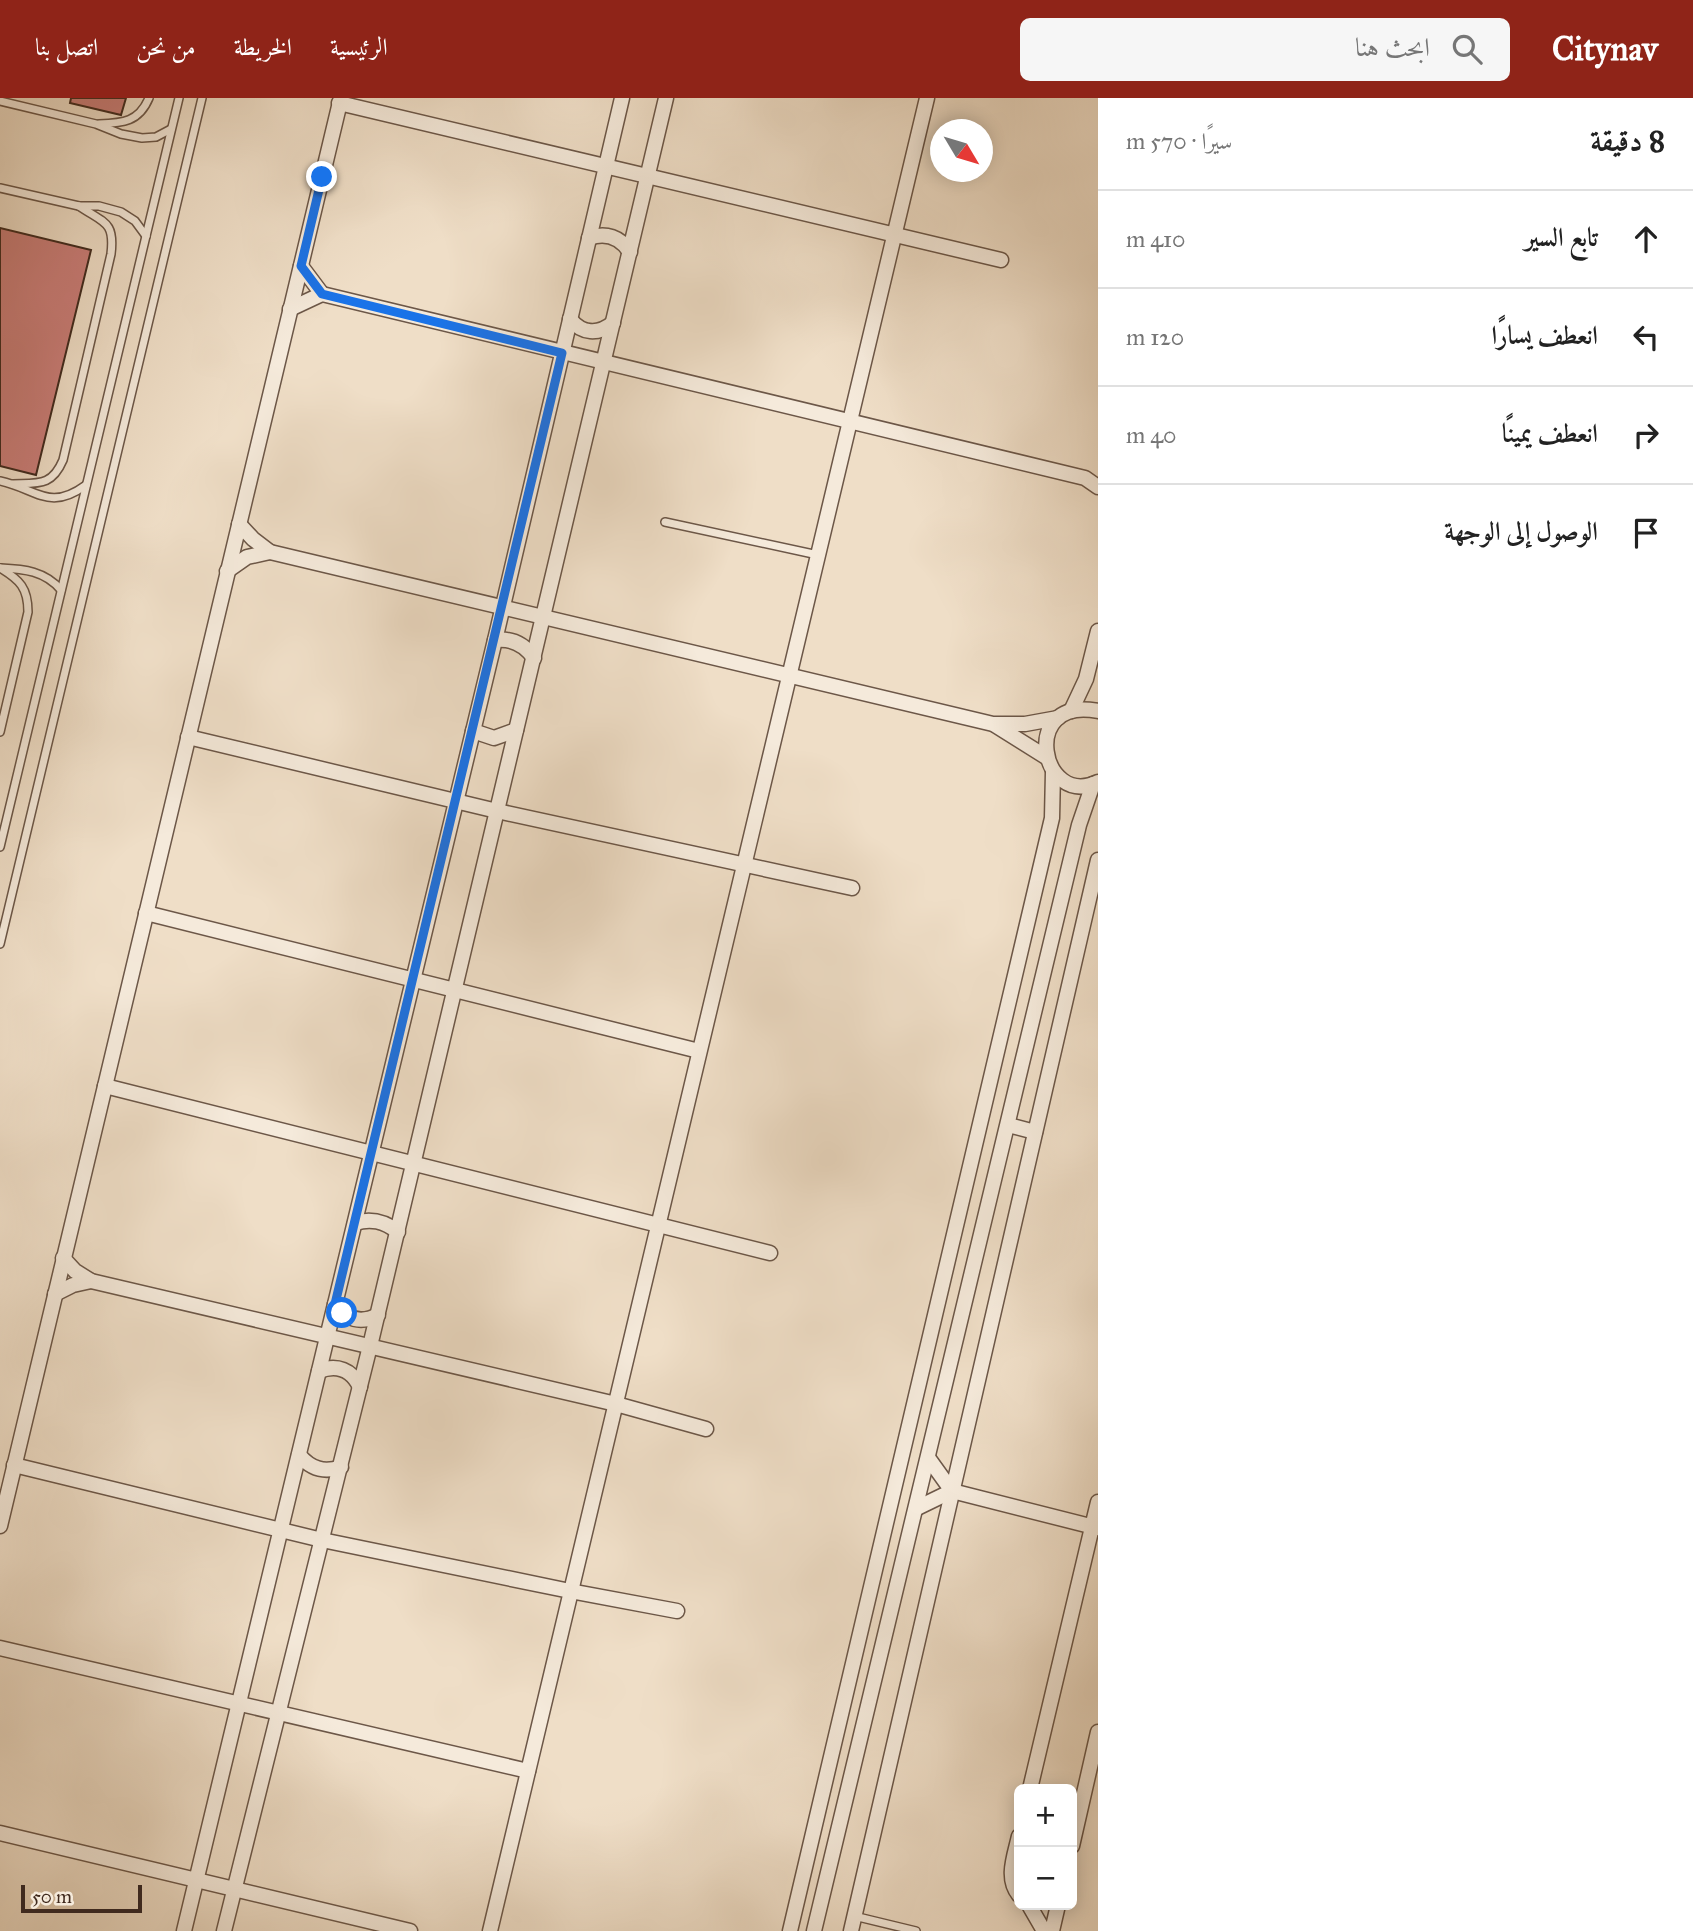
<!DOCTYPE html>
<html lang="ar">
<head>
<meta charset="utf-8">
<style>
	body { margin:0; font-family:"IM FELL Great Primer",Amiri,serif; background:#f6f6f6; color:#222; direction:rtl }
	.controls { position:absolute; right:21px; bottom:21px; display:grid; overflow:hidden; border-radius:10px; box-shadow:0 4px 18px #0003 }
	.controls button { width:63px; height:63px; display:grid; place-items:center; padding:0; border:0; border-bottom:2px solid #e0e0e0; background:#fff; color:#222; font:35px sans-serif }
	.compass { position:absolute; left:930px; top:21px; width:63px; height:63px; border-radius:50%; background:#fff; box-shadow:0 4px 18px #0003; rotate:128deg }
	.scale { position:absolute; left:21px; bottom:18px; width:121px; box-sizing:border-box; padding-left:7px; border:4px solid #402a1e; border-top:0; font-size:19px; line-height:24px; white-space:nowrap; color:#402a1e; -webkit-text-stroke:5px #f5eadb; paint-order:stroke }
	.stop { position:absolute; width:21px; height:21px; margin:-16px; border:5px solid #1a73e8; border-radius:50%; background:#fff }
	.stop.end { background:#1a73e8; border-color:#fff; box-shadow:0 2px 7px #0008 }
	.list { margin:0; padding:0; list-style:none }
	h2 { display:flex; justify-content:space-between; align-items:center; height:91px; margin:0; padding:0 28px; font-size:30px }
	h2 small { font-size:23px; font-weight:400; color:#767676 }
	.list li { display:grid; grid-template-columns:46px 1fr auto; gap:21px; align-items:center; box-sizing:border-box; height:98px; padding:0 28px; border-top:2px solid #e0e0e0 }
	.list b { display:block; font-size:26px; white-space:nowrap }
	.list em { font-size:23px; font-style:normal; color:#767676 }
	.icon { flex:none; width:38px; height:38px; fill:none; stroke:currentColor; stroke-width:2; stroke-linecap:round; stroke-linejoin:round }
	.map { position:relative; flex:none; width:1098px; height:1833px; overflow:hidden; direction:ltr }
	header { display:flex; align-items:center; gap:42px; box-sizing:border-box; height:98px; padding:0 35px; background:#8f2418; color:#fff }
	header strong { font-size:33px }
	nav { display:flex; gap:38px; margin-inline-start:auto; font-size:24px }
	.search { width:490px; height:63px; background:#f6f6f6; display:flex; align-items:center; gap:18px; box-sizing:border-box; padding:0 24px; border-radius:10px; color:#767676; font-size:26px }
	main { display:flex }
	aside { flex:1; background:#fff }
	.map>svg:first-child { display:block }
	.building { fill:#c97d78; stroke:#402a1e; stroke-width:2 }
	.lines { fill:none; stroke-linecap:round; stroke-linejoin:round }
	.lane-casing { stroke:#6c5748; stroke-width:10 }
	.street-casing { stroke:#6c5748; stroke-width:17 }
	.lane { stroke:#f5eadb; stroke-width:7 }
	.street { stroke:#f5eadb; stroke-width:14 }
	.route { stroke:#1a73e8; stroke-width:9 }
</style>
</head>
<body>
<header>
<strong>Citynav</strong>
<div class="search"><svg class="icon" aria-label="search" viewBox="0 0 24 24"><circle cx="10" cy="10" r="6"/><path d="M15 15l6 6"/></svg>ابحث هنا</div>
<nav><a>الرئيسية</a><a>الخريطة</a><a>من نحن</a><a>اتصل بنا</a></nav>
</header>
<main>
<aside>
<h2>8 دقيقة<small>سيرًا · 570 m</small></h2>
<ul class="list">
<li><svg class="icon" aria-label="ahead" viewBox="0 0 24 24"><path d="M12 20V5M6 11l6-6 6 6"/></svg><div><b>تابع السير</b></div><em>410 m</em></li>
<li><svg class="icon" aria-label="left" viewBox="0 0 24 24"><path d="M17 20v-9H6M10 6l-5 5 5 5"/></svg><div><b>انعطف يسارًا</b></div><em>120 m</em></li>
<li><svg class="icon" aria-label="right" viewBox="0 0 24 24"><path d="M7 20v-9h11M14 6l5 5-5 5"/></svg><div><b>انعطف يمينًا</b></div><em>40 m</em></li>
<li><svg class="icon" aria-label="arrive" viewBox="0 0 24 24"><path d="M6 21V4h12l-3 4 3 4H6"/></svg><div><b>الوصول إلى الوجهة</b></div></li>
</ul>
</aside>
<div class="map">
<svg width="1098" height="1833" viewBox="0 0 1098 1833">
	<rect width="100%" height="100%" fill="#efdec7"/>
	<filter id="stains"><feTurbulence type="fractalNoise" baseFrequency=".00286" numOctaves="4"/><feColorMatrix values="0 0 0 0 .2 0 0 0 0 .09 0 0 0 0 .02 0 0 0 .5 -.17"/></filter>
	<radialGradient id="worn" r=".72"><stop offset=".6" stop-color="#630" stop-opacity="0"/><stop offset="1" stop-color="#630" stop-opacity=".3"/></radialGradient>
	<g class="building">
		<path d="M71,0H126L121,17L70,5Z"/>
		<path d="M0,130L91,152L36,377L0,368Z"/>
	</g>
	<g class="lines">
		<defs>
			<g id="lane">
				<path d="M0,3L96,26L121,36L142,40L156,39L171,31"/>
				<path d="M99,26C123,25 139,24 149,0"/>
				<path d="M0,90L79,108H99L121,114L135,123L146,138"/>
				<path d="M0,383C37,391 49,414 86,387"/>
				<path d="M13,386C39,385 52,388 63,362L111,156C115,123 104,125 79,108"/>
				<path d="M665,424L818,457"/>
				<path d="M0,470C20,482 28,490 28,514L0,634"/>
				<path d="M1,470C24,471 45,473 61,492"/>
				<path d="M0,749L179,0"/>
				<path d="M0,846L202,0"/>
				<path d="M854,1818L916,1833"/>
			</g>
			<g id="street">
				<path d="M339,5L1001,162"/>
				<path d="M589,140C606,134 620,139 630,154"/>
				<path d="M301,168L322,196"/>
				<path d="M290,211L322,196L1085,380L1098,389"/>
				<path d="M570,221C582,236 598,237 613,225"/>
				<path d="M239,426L253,441L270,454L993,626H1025L1058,620"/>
				<path d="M227,473L247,459L270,454"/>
				<path d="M495,542C511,540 524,546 534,560"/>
				<path d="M1071,613L1086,581L1098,533"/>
				<path d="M1098,613C1018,597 1041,712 1098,684"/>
				<path d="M995,627L1046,659"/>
				<path d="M473,633L494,640L516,632"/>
				<path d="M188,639L497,713L852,790"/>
				<path d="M146,815L699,953"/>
				<path d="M105,988L770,1155"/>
				<path d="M1008,1027L1035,1034"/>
				<path d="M355,1125C371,1120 384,1123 398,1134"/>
				<path d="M63,1160L75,1173L91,1183L616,1306L706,1331"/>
				<path d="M55,1196L73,1187L91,1183"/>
				<path d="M335,1206C346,1222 361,1226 378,1217"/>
				<path d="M319,1273C337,1266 352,1272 360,1289"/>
				<path d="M299,1357C311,1371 324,1375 341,1369"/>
				<path d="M929,1361L952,1393L1098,1430"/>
				<path d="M14,1367L322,1442L570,1493L677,1513"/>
				<path d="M917,1410L952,1393"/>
				<path d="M0,1428L341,0"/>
				<path d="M0,1550L528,1673"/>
				<path d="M1030,1691L1098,1404"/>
				<path d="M0,1735L410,1833"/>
				<path d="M1019,1738C1015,1757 1005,1780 1019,1797"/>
				<path d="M1072,1748L1098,1634"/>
				<path d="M1029,1807L1044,1833"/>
				<path d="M184,1833L495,542L622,0"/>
				<path d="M224,1833L370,1248L666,0"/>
				<path d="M490,1833L927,0"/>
				<path d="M790,1833L1052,720L1053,674"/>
				<path d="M814,1833L1079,727L1093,686"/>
				<path d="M851,1833L1098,762"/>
				<path d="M1052,1833L1058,1807"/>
			</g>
		</defs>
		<use href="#lane" class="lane-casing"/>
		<use href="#street" class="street-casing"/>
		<use href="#lane" class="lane"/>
		<use href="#street" class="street"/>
	</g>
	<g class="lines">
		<path class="route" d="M322,79L301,168L322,196L562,255L335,1206L342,1215"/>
	</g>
	<rect width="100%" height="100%" filter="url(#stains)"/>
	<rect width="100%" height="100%" fill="url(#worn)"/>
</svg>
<div class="controls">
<button>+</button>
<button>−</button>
</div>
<svg class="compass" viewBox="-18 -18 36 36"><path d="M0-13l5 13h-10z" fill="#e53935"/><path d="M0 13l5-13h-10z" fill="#767676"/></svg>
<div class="scale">50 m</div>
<div class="stop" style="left:342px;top:1215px"></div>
<div class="stop end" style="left:322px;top:79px"></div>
</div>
</main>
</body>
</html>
